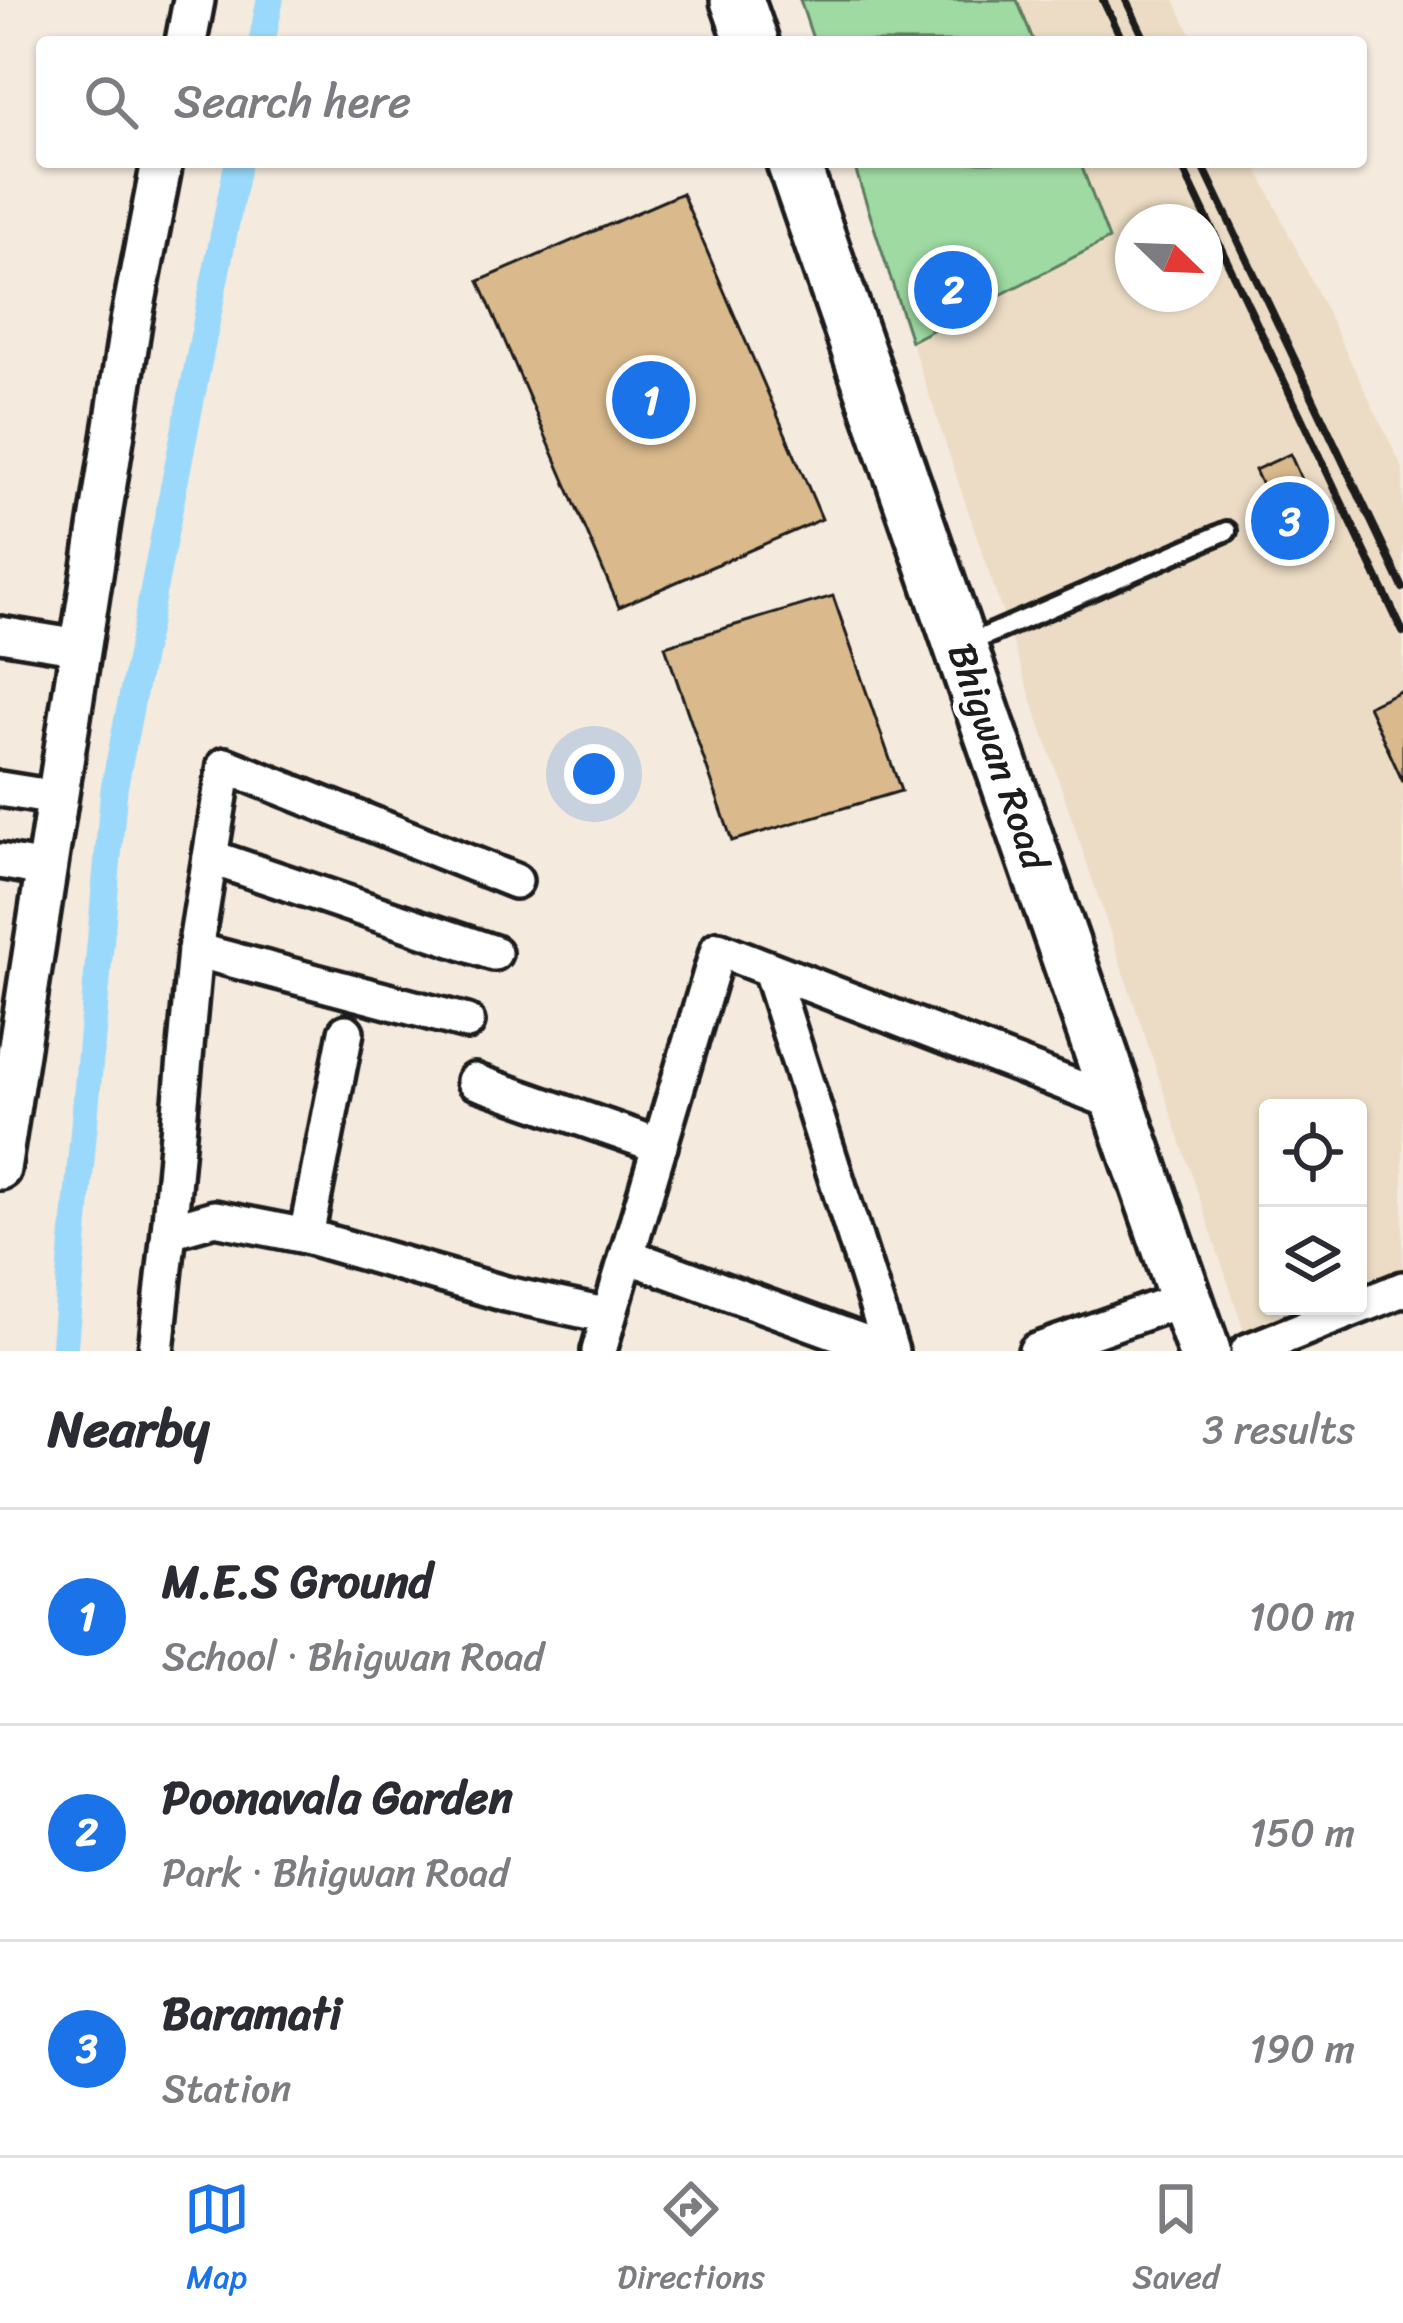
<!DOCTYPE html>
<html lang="en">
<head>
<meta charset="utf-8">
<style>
	body { margin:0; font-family:Sriracha,sans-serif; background:#f2f2f3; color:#2b2b33 }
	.controls { position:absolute; right:36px; bottom:36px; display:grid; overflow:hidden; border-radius:12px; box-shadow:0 3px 9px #0004 }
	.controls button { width:108px; height:108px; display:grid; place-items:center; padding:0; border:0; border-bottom:3px solid #e1e1e2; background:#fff; color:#2b2b33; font:60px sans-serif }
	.compass { position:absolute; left:1115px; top:204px; width:108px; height:108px; border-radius:50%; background:#fff; box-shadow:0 3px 9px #0004; rotate:113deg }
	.you { position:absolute; left:594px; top:774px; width:42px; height:42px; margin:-30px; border:9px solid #fff; border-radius:50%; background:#1a73e8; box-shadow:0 0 0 18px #1a73e833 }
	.badge { display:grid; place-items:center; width:78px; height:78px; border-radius:50%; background:#1a73e8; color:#fff; font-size:39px; font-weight:700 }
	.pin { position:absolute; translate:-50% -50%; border:6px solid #fff; box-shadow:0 3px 12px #0006 }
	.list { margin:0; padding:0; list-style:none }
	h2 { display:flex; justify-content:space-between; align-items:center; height:156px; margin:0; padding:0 48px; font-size:51px }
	h2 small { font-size:39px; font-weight:400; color:#7c7c81 }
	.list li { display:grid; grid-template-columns:78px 1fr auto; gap:36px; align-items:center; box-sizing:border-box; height:216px; padding:0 48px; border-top:3px solid #e1e1e2 }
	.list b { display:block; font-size:45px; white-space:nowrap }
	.list p { margin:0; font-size:39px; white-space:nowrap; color:#7c7c81 }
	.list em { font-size:39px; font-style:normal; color:#7c7c81 }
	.icon { flex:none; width:66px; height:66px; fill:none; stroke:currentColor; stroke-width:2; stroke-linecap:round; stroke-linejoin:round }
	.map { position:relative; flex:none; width:1403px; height:1351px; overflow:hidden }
	.search { position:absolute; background:#fff; box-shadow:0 3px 9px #0004; left:36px; right:36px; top:36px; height:132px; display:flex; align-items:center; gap:30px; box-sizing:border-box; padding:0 42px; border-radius:12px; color:#7c7c81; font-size:45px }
	.sheet { height:804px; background:#fff }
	nav { display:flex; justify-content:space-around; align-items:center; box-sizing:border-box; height:168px; border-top:3px solid #e1e1e2; background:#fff; font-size:33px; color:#7c7c81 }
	nav a { display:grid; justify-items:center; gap:6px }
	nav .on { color:#1a73e8 }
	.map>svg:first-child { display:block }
	.built { fill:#ecdcc5; fill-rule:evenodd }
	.green { fill:#9edaa2; stroke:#5d7b5f; stroke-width:3 }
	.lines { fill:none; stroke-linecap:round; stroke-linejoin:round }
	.canal { stroke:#9ad9fb; stroke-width:27 }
	.building { fill:#daba8d; stroke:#1c1c1c; stroke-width:3 }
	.service-casing { stroke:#1c1c1c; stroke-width:26 }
	.minor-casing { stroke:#1c1c1c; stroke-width:42 }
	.tertiary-casing { stroke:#1c1c1c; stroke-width:48 }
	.primary-casing { stroke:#1c1c1c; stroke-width:60 }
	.service { stroke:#fff; stroke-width:16 }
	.minor { stroke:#fff; stroke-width:33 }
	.tertiary { stroke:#fff; stroke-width:39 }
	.primary { stroke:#fff; stroke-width:51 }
	.rail { stroke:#1c1c1c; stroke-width:8 }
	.labels { text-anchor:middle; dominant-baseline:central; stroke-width:12; stroke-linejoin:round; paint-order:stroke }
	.street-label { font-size:39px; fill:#1c1c1c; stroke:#fff }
</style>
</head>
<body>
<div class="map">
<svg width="1403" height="1351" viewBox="0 0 1403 1351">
	<rect width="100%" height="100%" fill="#f4eadd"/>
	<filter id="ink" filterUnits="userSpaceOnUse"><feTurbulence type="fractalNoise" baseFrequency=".00833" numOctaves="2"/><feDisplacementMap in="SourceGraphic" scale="24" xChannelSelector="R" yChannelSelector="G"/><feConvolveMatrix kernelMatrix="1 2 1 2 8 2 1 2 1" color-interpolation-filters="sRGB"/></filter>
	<g filter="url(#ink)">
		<g class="built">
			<path d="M1017,0H1174L1195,42H1034Z"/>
			<path d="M1080,162H1254L1403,469V1304L1247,1339L911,341L1109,239ZM1133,222H1205V294H1133ZM1268,1108H1358V1306H1268Z"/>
		</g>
		<g class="green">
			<path d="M800,0H1017L1034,42H814Z"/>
			<path d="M853,162H1080L1109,239L911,341Z"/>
		</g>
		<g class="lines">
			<g class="canal">
				<path d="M262,42L270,0"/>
				<path d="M64,1351L114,789L238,162"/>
			</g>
		</g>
		<g class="building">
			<path d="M682,193L822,519L619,607L479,281Z"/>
			<path d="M1290,454L1332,547L1297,563L1255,470Z"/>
			<path d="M833,596L901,791L732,841L665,646Z"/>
			<path d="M1400,691L1403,697V782L1368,706Z"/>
		</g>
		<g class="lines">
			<defs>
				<path id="service" d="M967,644L1227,531"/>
				<g id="minor">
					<path d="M0,634L80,647"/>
					<path d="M0,789L56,798"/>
					<path d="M210,857L494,953"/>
					<path d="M0,861L44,869"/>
					<path d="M195,950L467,1022"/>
					<path d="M770,970L891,1351"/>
					<path d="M474,1081L660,1146"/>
					<path d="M169,1231L195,950L225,765L515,881"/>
					<path d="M306,1236L346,1032"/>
					<path d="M628,1256L888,1351"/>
					<path d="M156,1351L169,1231L215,1218L306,1236L506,1294L609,1316L718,949L1119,1104"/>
					<path d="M599,1351L609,1316"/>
					<path d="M1036,1351L1186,1298"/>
					<path d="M1248,1351L1403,1289"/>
				</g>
				<g id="tertiary">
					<path d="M186,42L194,0"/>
					<path d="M0,1169L131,322L162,162"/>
				</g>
				<g id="primary">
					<path d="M737,0L752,42"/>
					<path d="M793,162L1204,1351"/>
				</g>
			</defs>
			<use href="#service" class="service-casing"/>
			<use href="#minor" class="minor-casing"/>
			<use href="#tertiary" class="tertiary-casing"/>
			<use href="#primary" class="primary-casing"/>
			<use href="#service" class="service"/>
			<use href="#minor" class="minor"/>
			<use href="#tertiary" class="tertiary"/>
			<use href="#primary" class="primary"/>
			<g class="rail">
				<path d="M1103,0L1123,42"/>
				<path d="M1126,0L1146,42"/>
				<path d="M1180,162L1403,632"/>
				<path d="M1201,162L1403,588"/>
			</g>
		</g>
	</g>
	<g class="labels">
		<g class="street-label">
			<text transform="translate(999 756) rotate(71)">Bhigwan Road</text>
		</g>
	</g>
</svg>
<div class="controls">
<button><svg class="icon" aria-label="locate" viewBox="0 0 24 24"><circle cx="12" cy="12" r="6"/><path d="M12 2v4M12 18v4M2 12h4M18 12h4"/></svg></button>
<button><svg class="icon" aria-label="layers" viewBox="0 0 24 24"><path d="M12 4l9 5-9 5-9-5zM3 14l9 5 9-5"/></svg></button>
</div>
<svg class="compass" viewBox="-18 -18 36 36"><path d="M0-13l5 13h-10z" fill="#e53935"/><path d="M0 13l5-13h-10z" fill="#7c7c81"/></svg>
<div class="you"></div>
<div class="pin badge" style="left:651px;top:400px">1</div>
<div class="pin badge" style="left:953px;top:290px">2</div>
<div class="pin badge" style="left:1290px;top:521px">3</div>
<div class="search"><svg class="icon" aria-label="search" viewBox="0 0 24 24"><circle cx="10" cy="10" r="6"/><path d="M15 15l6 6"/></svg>Search here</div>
</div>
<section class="sheet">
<h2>Nearby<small>3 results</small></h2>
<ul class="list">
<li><span class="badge">1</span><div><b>M.E.S Ground</b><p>School · Bhigwan Road</p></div><em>100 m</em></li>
<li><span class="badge">2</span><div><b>Poonavala Garden</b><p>Park · Bhigwan Road</p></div><em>150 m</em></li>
<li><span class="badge">3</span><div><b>Baramati</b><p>Station</p></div><em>190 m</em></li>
</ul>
</section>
<nav>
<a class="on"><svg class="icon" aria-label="map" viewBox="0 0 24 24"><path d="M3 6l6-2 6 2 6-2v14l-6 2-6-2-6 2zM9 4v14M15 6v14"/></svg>Map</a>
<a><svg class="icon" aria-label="directions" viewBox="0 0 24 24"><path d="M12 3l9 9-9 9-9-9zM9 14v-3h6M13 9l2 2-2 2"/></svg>Directions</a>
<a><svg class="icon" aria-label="saved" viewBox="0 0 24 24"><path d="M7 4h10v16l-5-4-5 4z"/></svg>Saved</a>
</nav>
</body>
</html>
